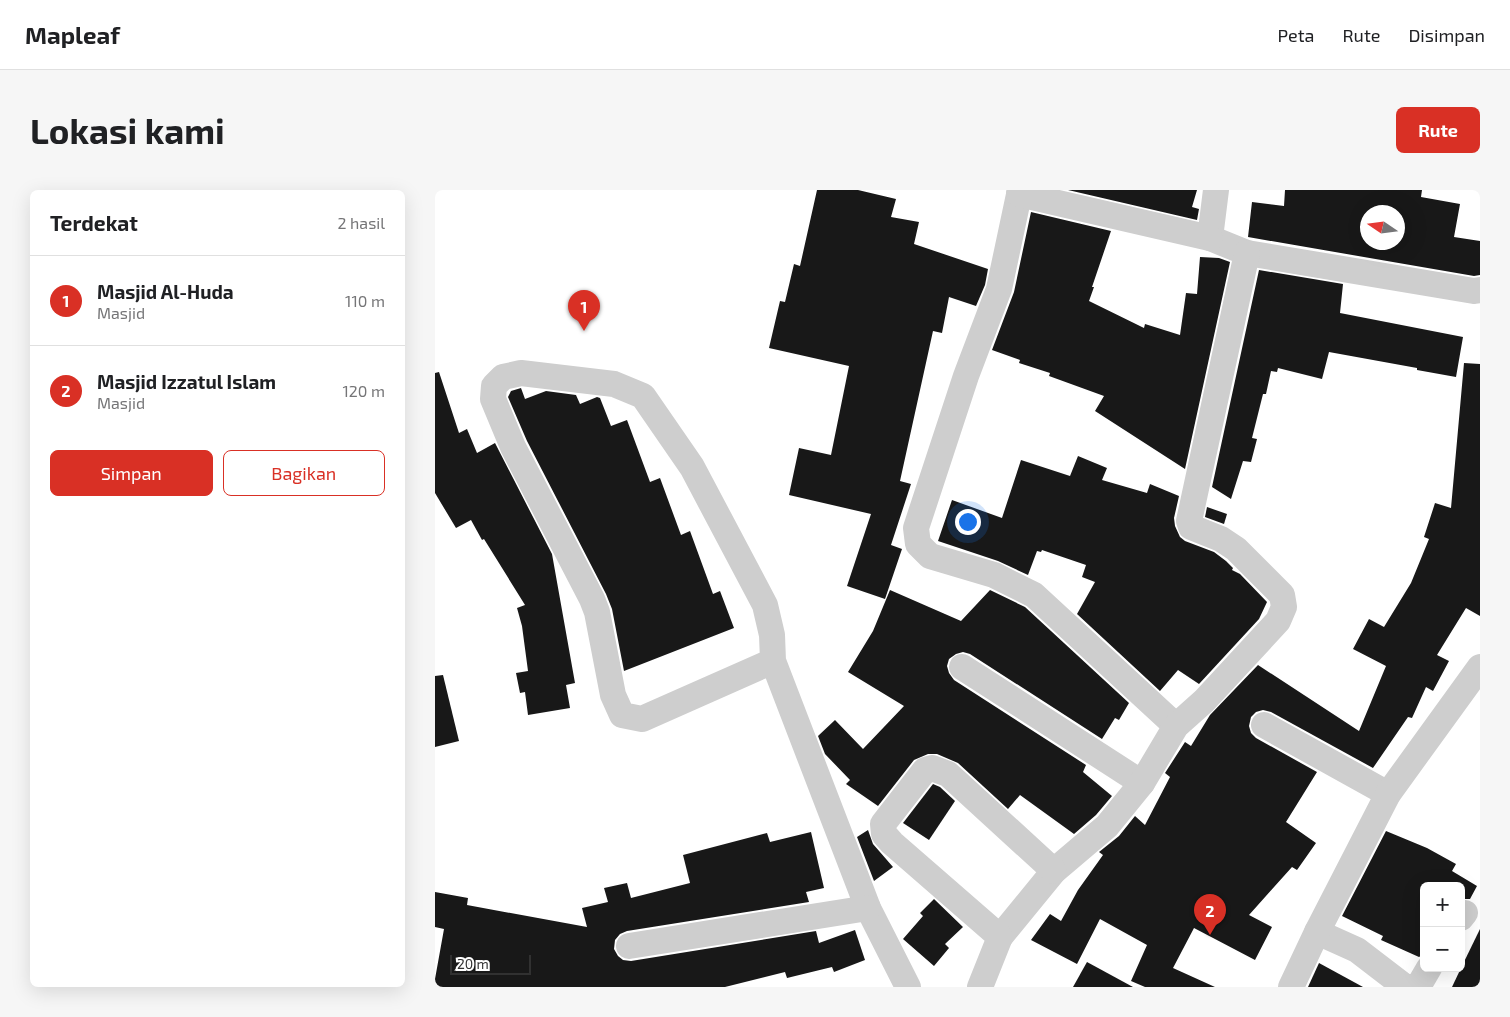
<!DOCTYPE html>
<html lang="id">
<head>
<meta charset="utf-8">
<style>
	body { margin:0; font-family:"Exo 2",sans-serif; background:#f6f6f6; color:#202124 }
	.controls { position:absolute; right:15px; bottom:15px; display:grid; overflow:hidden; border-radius:8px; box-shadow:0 5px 20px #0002 }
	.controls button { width:45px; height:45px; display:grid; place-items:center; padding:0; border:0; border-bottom:1px solid #e0e0e0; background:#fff; color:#202124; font:25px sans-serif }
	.compass { position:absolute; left:925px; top:15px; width:45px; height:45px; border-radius:50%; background:#fff; box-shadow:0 5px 20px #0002; rotate:283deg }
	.scale { position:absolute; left:15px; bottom:12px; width:81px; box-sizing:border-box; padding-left:5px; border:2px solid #313131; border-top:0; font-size:14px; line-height:18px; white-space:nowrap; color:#313131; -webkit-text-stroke:4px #fff; paint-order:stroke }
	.you { position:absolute; left:532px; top:331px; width:18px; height:18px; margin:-12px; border:4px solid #fff; border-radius:50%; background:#1a73e8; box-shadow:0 0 0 8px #1a73e833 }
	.badge { display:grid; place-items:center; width:32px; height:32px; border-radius:50%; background:#d93025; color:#fff; font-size:16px; font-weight:700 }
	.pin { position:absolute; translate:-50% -41px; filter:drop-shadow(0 1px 2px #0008) }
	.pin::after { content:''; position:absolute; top:26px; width:18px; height:15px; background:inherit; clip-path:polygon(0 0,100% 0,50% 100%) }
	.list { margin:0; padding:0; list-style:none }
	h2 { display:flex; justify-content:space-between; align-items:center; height:65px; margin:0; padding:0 20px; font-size:21px }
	h2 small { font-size:16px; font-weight:400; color:#757577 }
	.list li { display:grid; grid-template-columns:32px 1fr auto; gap:15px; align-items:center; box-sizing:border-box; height:90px; padding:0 20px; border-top:1px solid #e0e0e0 }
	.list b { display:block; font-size:19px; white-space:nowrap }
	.list p { margin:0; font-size:16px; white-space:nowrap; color:#757577 }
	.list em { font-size:16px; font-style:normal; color:#757577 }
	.actions { display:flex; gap:10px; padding:15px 20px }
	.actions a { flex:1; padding:11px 0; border:1px solid #d93025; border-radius:8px; text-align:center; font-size:18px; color:#d93025 }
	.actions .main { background:#d93025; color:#fff }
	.map { position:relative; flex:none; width:1045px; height:797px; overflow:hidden; border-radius:8px }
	header { display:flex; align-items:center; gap:30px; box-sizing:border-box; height:70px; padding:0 25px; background:#fff; border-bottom:1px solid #e0e0e0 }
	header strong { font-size:24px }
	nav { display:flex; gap:28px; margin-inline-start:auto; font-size:18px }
	.intro { display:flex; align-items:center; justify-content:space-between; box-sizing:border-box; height:120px; padding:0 30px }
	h1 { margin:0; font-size:35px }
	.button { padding:12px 22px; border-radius:8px; background:#d93025; color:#fff; font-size:18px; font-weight:700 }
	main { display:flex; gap:30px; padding:0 30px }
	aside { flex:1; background:#fff; border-radius:8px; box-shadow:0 5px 20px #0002 }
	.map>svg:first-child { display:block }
	.building { fill:#181818; fill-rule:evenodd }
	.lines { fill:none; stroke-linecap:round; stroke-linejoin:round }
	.minor { stroke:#cecece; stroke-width:26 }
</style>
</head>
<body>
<header>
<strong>Mapleaf</strong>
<nav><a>Peta</a><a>Rute</a><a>Disimpan</a></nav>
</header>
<div class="intro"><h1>Lokasi kami</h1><a class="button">Rute</a></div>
<main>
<aside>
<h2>Terdekat<small>2 hasil</small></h2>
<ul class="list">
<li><span class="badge">1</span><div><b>Masjid Al-Huda</b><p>Masjid</p></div><em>110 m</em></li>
<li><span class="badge">2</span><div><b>Masjid Izzatul Islam</b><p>Masjid</p></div><em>120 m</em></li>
</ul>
<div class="actions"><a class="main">Simpan</a><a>Bagikan</a></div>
</aside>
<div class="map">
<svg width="1045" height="797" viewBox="0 0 1045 797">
	<rect width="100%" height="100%" fill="#fff"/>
	<g class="building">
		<path d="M382,0H423L461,9L456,27L484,32L479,54L553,79L550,95L541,116L514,107L507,143L498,141L465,291L476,294L456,355L467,359L450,409L412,396L436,324L354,305L364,258L396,265L414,176L334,158L345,111L350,112L359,74L365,76Z"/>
		<path d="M633,0H762L757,17L764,19L762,30Z"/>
		<path d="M850,0H987L986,7L1025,14L1019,47L1045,51V85L1039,86L813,47L817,12L849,16ZM932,22H962V52H932Z"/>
		<path d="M596,22L676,41L657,97H659L654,111L709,138L710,134L745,145L751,103L762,104L765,67L784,68L795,72L750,279L660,221L669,206L614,186L615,183L584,173L585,170L557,160L579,102Z"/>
		<path d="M824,80L908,94L905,123L1028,147L1021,187L982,180V178L894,162L887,189L843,178L842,182L836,181L831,204H828L817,248L822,249L816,272L808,271L796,309L777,297Z"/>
		<path d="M1029,173L1045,174V426L1031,418L1002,465L1014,471L998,501L991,497L977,528L973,527L938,578L836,522L828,520L821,522L816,527L814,536L816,543L821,548L882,582L851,632L881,653L862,680L857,677L814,725L837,737L820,770L759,738L738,778L780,797H710L696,791L712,755L665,729L642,774L596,750L615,724L626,731L643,700L668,665L664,662L684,646L700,626L710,635L735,587L730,583L750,552L756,556L775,525L823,475L924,541L951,476L918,459L934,429L949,437L976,393L994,349L989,347L1000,313L1016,318Z"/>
		<path d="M4,182L24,243L32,239L42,263L60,253L117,364L140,493L131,495L135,518L93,525L90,502L85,503L81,483L93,481L87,436L82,418L90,415L49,349L47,350L36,330L21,338L0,303V183Z"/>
		<path d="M86,198L90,209L111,201L141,205L145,214L162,207L165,208L176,236L192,230L215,292L225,288L246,345L255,341L278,404L285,401L299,438L189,481L177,419L171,404L92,251L73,207L76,201Z"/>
		<path d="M643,266L672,278L667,290L712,303L715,294L744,306L739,328L740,336L745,347L750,351L779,362L791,371L798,378L797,380L805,384L832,412L824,429L764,494L743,480L725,501L642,424L660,392L647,387L651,375L607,360L606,362L602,361L593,385L563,371L503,351L517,310L567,328L586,270L635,286Z"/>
		<path d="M772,317L792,324L789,334L770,327Z"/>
		<path d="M455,400L526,431L555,400L590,417L694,513L684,530L680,528L667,549L535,464L528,462L521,464L514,469L512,476L514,483L519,490L651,575L648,582L677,606L661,625L639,644L585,605L573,619L523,573L502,564H493L479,570L443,616L411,594L415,590L390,564L383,546L400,530L428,559L469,516L413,482L438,441Z"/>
		<path d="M8,485L24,551L0,557V486Z"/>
		<path d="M498,594L505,597L520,611L494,650L468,633Z"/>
		<path d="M433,640L438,654L458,677L439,691L422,647Z"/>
		<path d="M951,641L992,658L1021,674L1017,681L1042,696L1035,709H1026V696H992L989,694V764L984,767L946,750L948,746L907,726Z"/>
		<path d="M376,642L389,698L371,702L374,712L192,741L185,744L180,750L179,759L183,766L188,770L196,771L381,741L384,753L420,740L430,770L399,782L397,777L352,788L350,782L290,797H0V789L9,739L0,737V702L33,708L32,715L152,737L147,718L173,712L169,698L192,693L196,708L255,693L248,665L332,643L335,652Z"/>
		<path d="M499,709L528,737L510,754L514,758L499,776L468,749L488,726L485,723Z"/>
		<path d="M1045,739V797H1017L1026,778Z"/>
		<path d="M652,772L698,797H638Z"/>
		<path d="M884,773L928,797H873Z"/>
	</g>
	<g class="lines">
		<g class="minor">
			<path d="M585,0L564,99L531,186L481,338L483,354L495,366L559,385L599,405L741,536"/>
			<path d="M781,0L775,48L812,63L1039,101L1045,100"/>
			<path d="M584,4L775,48"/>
			<path d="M338,471L207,529L187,525L178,505L162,422L157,409L78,257L58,209L59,196L68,187L86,183L179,194L208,206L257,277L330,415L337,445L338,471L433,718L473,797"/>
			<path d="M527,477L707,593"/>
			<path d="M829,535L953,604"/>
			<path d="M1026,728L1030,723"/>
			<path d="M882,742L922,760L969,796L974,797"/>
			<path d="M565,747L619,681L672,636L707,593L741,536L769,511L843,431L849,417L847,405L801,359L786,349L756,337L754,331L812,63"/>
			<path d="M194,756L433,718"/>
			<path d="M545,797L565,747L457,653L449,644L448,634L490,580L497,578L513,584L619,681"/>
			<path d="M856,797L882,742L953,604L1045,477"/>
			<path d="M977,797L984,795L994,778"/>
		</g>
	</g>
</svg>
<div class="controls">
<button>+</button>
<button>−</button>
</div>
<svg class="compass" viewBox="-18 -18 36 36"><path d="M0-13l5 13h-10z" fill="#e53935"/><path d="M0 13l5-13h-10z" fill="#757577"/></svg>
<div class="scale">20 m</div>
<div class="you"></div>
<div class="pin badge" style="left:149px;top:141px">1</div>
<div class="pin badge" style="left:775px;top:745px">2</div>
</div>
</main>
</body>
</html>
